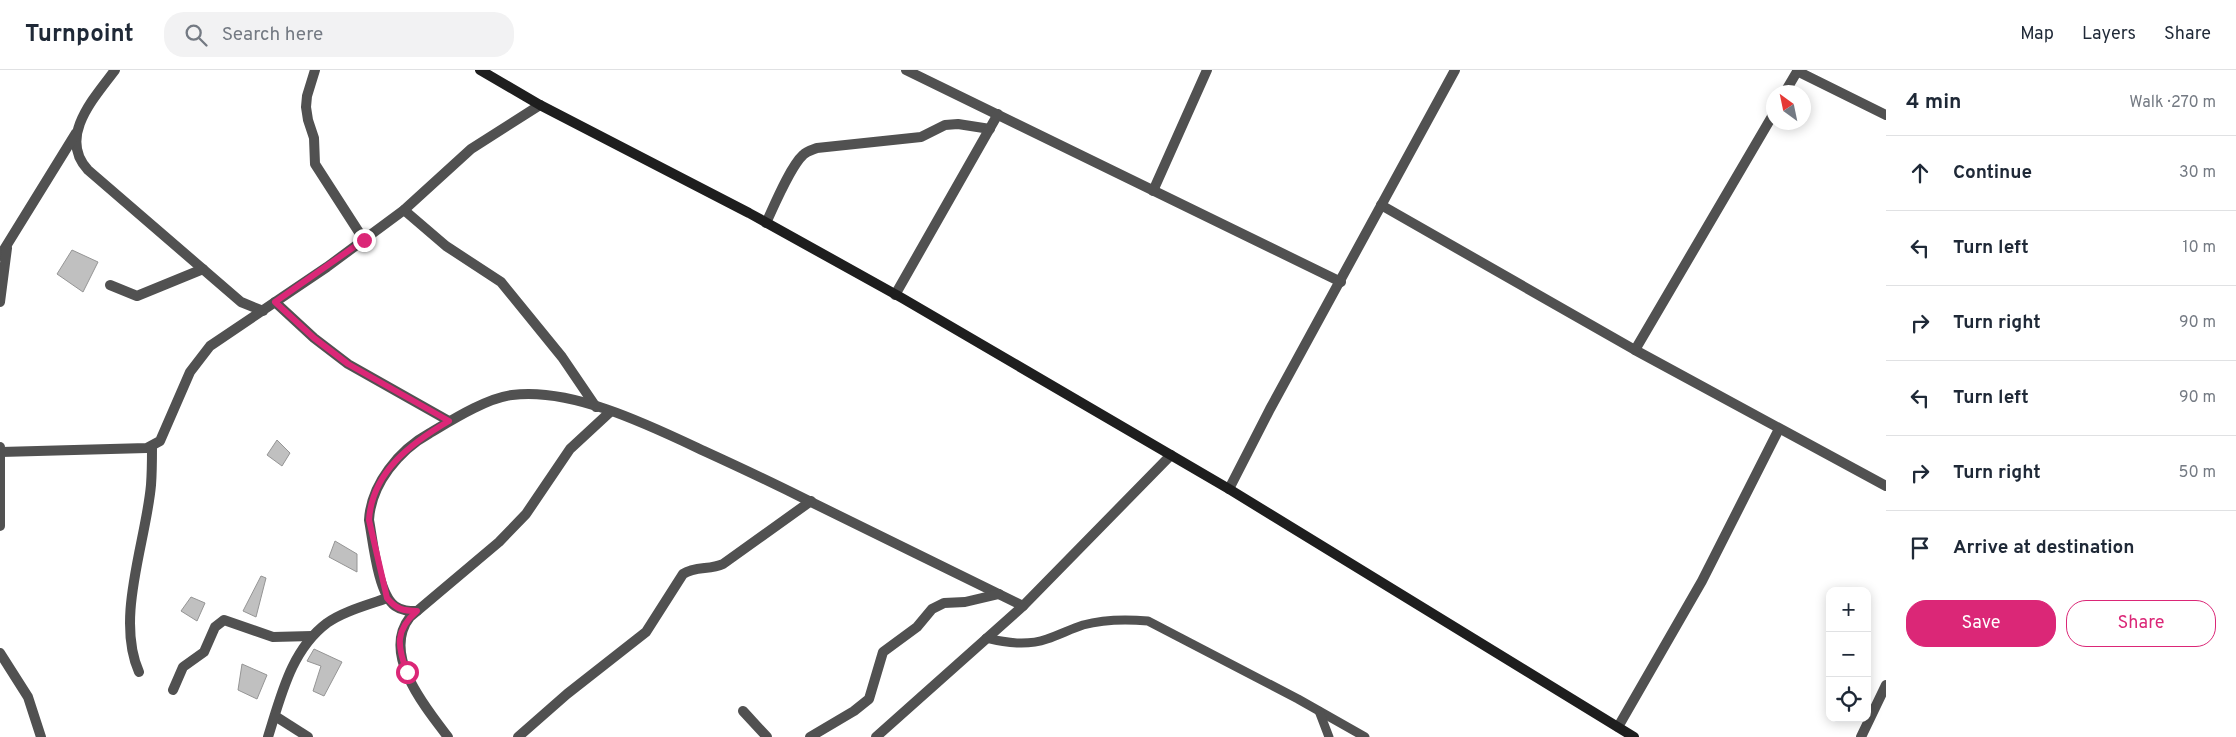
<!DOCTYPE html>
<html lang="en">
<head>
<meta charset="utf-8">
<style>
	body { margin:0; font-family:Overpass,sans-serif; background:#f2f2f3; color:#1f2937 }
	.controls { position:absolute; right:15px; bottom:15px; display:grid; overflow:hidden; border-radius:10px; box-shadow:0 2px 12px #0003 }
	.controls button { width:45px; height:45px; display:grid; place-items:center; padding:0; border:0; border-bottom:1px solid #e0e1e3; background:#fff; color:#1f2937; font:25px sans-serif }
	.compass { position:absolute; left:1766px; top:15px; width:45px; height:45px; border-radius:50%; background:#fff; box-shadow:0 2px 12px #0003; rotate:327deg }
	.stop { position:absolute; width:15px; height:15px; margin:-11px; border:4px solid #db2777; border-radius:50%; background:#fff }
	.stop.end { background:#db2777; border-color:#fff; box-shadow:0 1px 5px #0008 }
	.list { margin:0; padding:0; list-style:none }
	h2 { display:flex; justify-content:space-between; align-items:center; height:65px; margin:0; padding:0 20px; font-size:21px }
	h2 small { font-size:16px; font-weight:400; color:#747a83 }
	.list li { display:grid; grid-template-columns:32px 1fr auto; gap:15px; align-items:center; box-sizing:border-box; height:75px; padding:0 20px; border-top:1px solid #e0e1e3 }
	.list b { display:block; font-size:19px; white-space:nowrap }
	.list em { font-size:16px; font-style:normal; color:#747a83 }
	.actions { display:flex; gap:10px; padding:15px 20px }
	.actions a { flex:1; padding:11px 0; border:1px solid #db2777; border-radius:20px; text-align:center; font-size:18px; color:#db2777 }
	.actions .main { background:#db2777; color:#fff }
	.icon { flex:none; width:28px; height:28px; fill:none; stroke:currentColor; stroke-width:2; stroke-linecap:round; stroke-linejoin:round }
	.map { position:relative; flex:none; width:1886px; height:667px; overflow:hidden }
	header { display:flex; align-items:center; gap:30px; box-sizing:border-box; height:70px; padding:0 25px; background:#fff; border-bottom:1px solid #e0e1e3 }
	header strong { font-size:24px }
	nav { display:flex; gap:28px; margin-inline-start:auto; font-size:18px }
	.search { width:350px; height:45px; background:#f2f2f3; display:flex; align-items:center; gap:12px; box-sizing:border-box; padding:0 18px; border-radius:20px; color:#747a83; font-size:19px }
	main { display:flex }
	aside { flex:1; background:#fff }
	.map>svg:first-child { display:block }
	.building { fill:#c0c0c0; stroke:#959595 }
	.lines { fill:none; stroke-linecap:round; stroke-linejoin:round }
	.lane { stroke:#515151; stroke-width:9 }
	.street { stroke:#515151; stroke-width:10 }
	.secondary { stroke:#1e1e1e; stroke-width:10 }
	.route { stroke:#db2777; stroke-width:6 }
</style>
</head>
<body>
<header>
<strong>Turnpoint</strong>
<div class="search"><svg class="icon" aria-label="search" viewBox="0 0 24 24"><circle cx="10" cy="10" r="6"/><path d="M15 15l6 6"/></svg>Search here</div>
<nav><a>Map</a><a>Layers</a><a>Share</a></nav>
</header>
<main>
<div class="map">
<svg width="1886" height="667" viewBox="0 0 1886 667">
	<rect width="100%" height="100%" fill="#fff"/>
	<g class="building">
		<path d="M72,180L98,192L83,222L57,204Z"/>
		<path d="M277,370L290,383L282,396L267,385Z"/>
		<path d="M335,471L357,484V502L329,487Z"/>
		<path d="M261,506L266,508L256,547L243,541Z"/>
		<path d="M191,527L205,533L197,551L181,541Z"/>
		<path d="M314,579L342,592L324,626L313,621L321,596L307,591Z"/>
		<path d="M242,594L267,605L257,629L238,620Z"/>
	</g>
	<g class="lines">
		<g class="lane">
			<path d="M986,568C1007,573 1027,576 1047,569C1059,565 1071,559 1083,555C1105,549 1126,549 1148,551L1298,629L1365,667"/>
			<path d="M1319,641L1329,667"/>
		</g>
		<g class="street">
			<path d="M115,0C95,27 57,67 88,100L241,232L263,241"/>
			<path d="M315,0L307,26L306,37L308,50L314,68L315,94L364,170"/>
			<path d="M906,0L1341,212"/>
			<path d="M1797,1L1886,45"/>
			<path d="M1785,22L1798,0"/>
			<path d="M1153,121L1207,0"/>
			<path d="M1381,135L1635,280L1886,416"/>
			<path d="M404,140L446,176L501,212L562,287L596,337"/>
			<path d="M766,153C774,136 790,97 803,85C807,81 812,80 817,78L921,67L945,55L958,54L990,59"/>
			<path d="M0,186L76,63"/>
			<path d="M110,215L137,226L203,199"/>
			<path d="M895,225L998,44"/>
			<path d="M0,232L7,178"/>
			<path d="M275,232L314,268L348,294L449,351"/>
			<path d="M1635,280L1774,43"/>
			<path d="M1,382L147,378L160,371L190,302L210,276L327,197L404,140L471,79L540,35"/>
			<path d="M1229,419L1270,339L1455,0"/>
			<path d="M0,456V377"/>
			<path d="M417,541C409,541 402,541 395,536C378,524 373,471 369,450C371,414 399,380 430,363C452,350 487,328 512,325C572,317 651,356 704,381C739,397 773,413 807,430C879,465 951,501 1023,536"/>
			<path d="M0,583L28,627L41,667"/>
			<path d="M139,602C115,548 146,472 151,415C152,402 152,389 152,377"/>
			<path d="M173,620L183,597L204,582L215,557L224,550L273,567L312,566"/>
			<path d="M743,641L767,667"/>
			<path d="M275,646L308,667"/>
			<path d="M1618,657L1702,511L1779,359"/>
			<path d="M268,667C281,626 291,580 327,553C344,541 368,535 387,528"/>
			<path d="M448,667C425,637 381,584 410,547L499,472L526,444L570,379L610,342"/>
			<path d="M518,667L567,624L646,562L683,504C695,496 710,500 723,494L811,431"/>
			<path d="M810,667L854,641L869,629L883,582L917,557L932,539L944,533L965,532L999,524"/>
			<path d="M876,667L1023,536L1171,385"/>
			<path d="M1861,667L1886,615"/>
		</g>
		<path class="secondary" d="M480,0L540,35L749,143L902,228L1229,419L1634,667"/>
	</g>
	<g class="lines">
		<path class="route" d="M364,170L275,232L314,268L348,294L449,351C411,373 372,402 369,450L387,528C396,539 403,541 417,541C395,560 397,576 407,602"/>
	</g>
</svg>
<div class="controls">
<button>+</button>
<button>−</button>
<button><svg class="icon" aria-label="locate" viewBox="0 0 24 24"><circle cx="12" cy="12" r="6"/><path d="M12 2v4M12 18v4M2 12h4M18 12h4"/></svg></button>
</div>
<svg class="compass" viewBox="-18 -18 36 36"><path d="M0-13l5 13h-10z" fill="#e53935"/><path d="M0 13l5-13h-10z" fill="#747a83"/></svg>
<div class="stop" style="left:407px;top:602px"></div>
<div class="stop end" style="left:364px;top:170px"></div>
</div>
<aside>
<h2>4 min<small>Walk · 270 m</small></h2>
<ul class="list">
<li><svg class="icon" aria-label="ahead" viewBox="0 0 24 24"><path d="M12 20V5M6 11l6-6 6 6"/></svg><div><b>Continue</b></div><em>30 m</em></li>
<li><svg class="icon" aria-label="left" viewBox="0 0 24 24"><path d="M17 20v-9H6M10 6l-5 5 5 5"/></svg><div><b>Turn left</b></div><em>10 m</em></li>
<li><svg class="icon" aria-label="right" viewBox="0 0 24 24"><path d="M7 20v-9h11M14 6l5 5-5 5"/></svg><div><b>Turn right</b></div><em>90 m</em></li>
<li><svg class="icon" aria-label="left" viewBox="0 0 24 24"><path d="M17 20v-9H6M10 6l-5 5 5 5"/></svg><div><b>Turn left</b></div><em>90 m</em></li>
<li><svg class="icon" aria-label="right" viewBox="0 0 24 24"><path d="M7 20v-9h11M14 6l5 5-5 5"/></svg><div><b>Turn right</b></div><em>50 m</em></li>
<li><svg class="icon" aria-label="arrive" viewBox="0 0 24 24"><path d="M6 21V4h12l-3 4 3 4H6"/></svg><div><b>Arrive at destination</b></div></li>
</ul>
<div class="actions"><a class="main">Save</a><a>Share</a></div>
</aside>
</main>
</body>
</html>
